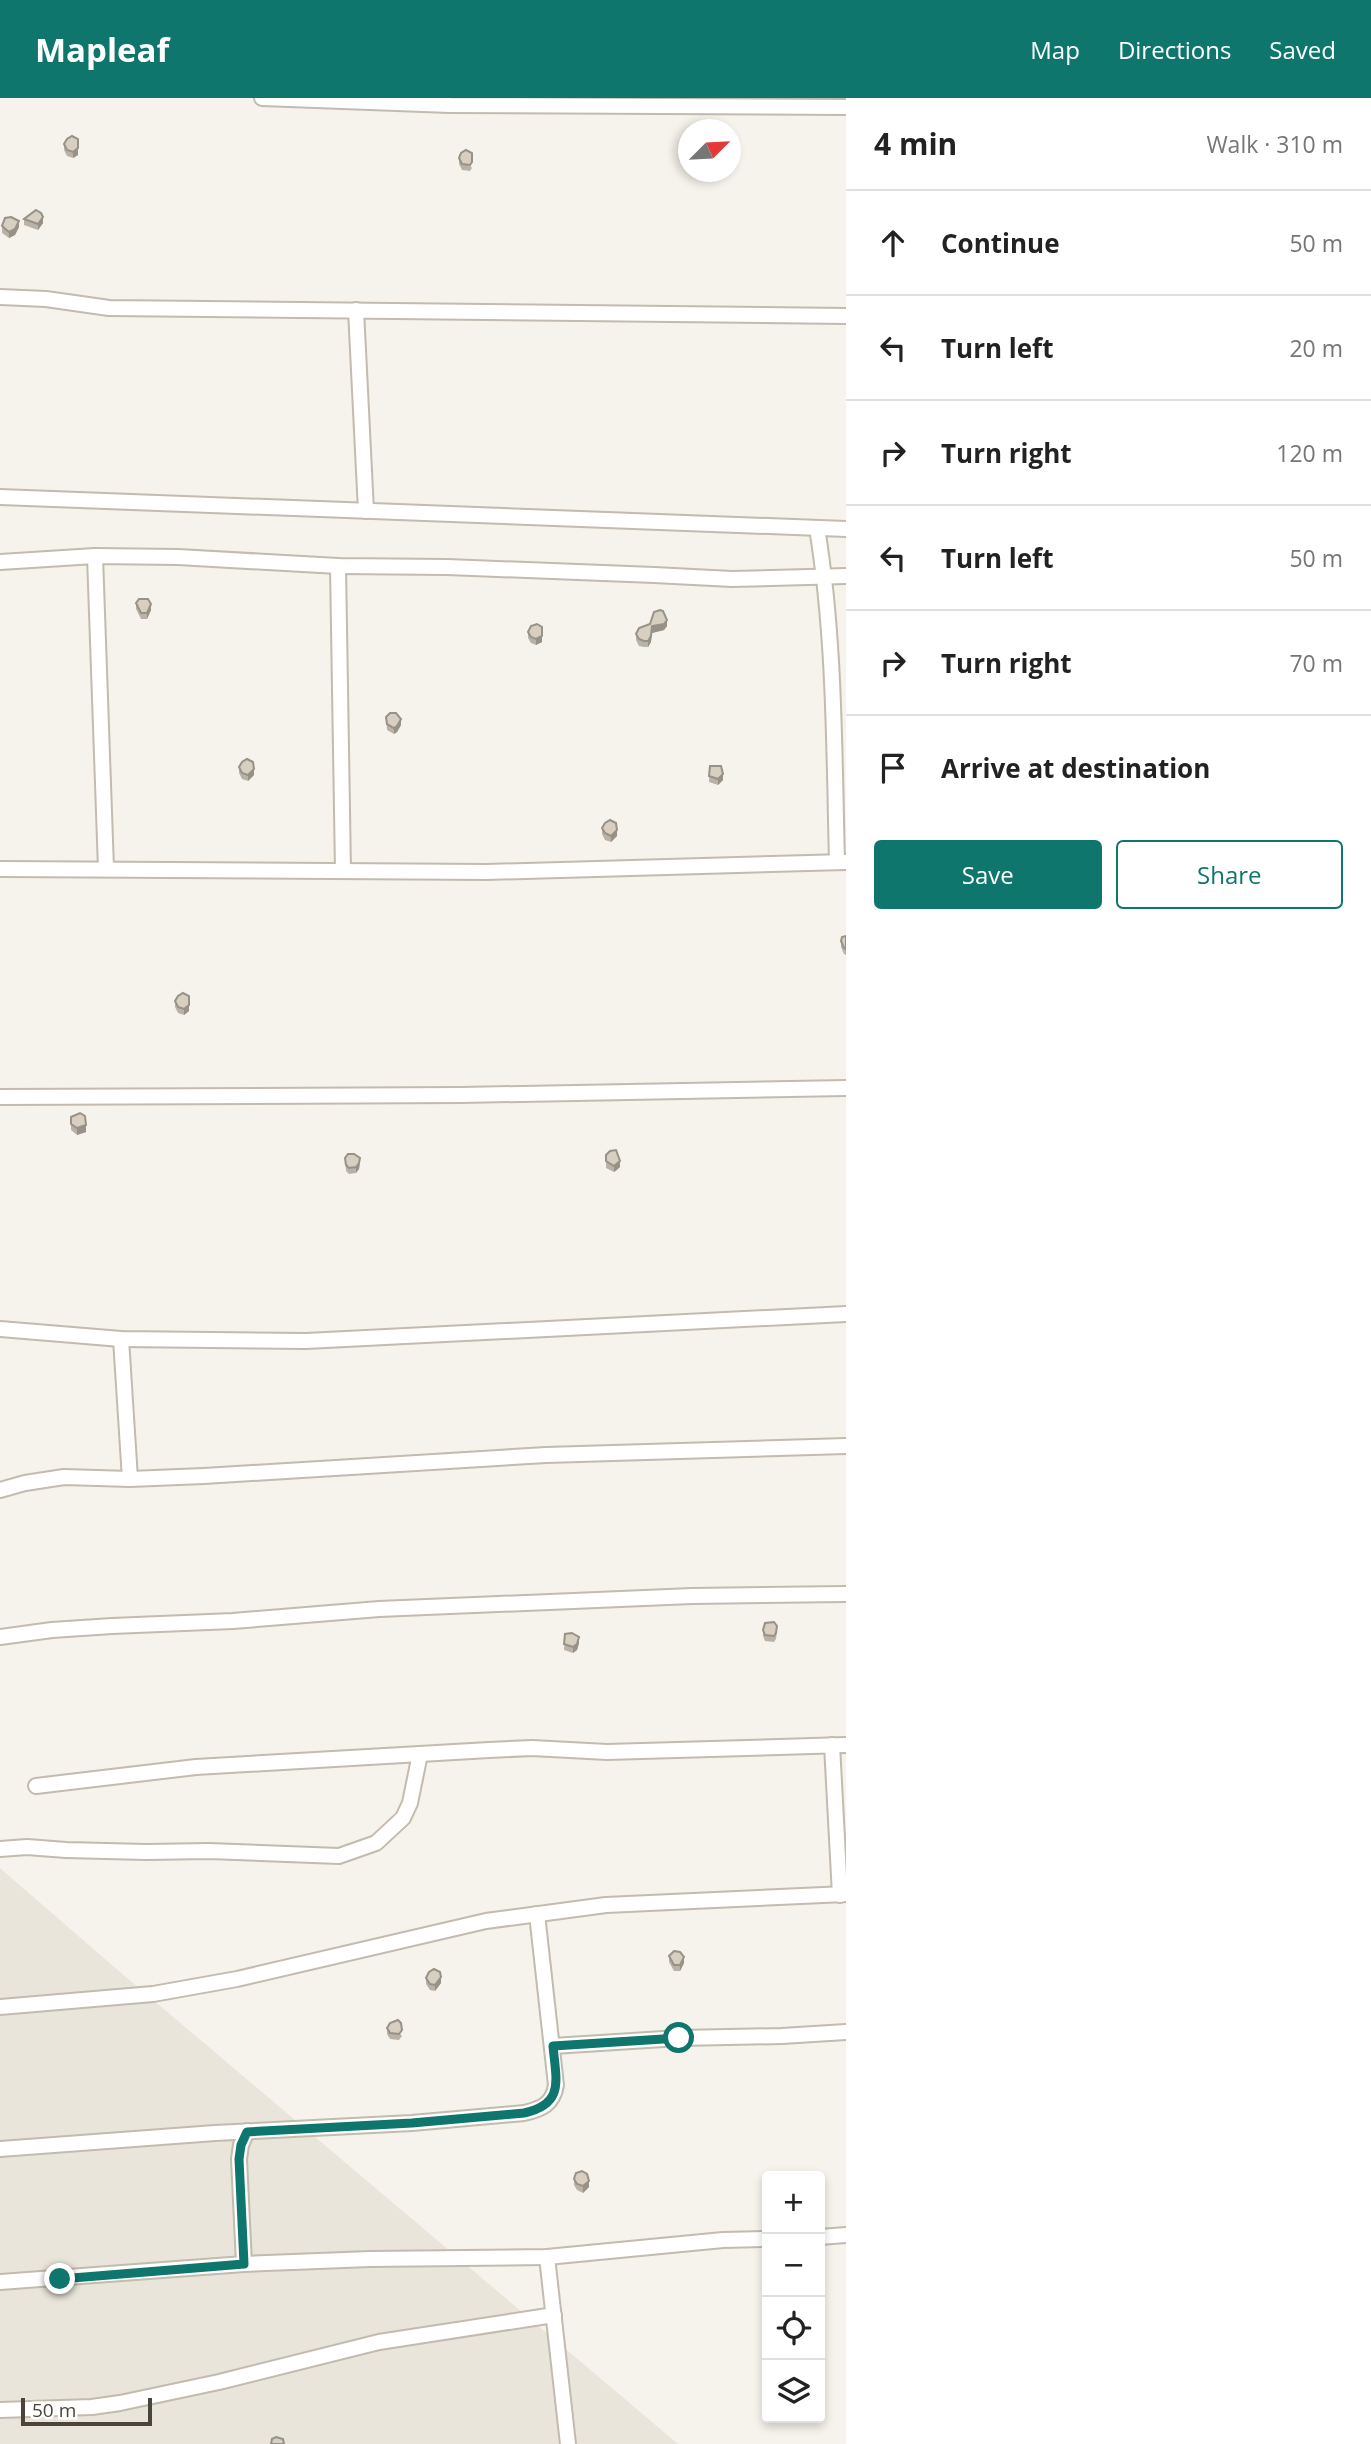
<!DOCTYPE html>
<html lang="en">
<head>
<meta charset="utf-8">
<style>
	body { margin:0; font-family:"Open Sans",sans-serif; background:#f6f6f6; color:#222 }
	.controls { position:absolute; right:21px; bottom:21px; display:grid; overflow:hidden; border-radius:7px; box-shadow:0 4px 10px #0003 }
	.controls button { width:63px; height:63px; display:grid; place-items:center; padding:0; border:0; border-bottom:2px solid #e0e0e0; background:#fff; color:#222; font:35px sans-serif }
	.compass { position:absolute; left:678px; top:21px; width:63px; height:63px; border-radius:50%; background:#fff; box-shadow:0 4px 10px #0003; rotate:66deg }
	.scale { position:absolute; left:21px; bottom:18px; width:131px; box-sizing:border-box; padding-left:7px; border:4px solid #4b4439; border-top:0; font-size:19px; line-height:24px; white-space:nowrap; color:#4b4439; -webkit-text-stroke:5px #fff; paint-order:stroke }
	.stop { position:absolute; width:21px; height:21px; margin:-16px; border:5px solid #0f766e; border-radius:50%; background:#fff }
	.stop.end { background:#0f766e; border-color:#fff; box-shadow:0 2px 7px #0008 }
	.list { margin:0; padding:0; list-style:none }
	h2 { display:flex; justify-content:space-between; align-items:center; height:91px; margin:0; padding:0 28px; font-size:30px }
	h2 small { font-size:23px; font-weight:400; color:#767676 }
	.list li { display:grid; grid-template-columns:46px 1fr auto; gap:21px; align-items:center; box-sizing:border-box; height:105px; padding:0 28px; border-top:2px solid #e0e0e0 }
	.list b { display:block; font-size:26px; white-space:nowrap }
	.list em { font-size:23px; font-style:normal; color:#767676 }
	.actions { display:flex; gap:14px; padding:21px 28px }
	.actions a { flex:1; padding:16px 0; border:2px solid #0f766e; border-radius:7px; text-align:center; font-size:24px; color:#0f766e }
	.actions .main { background:#0f766e; color:#fff }
	.icon { flex:none; width:38px; height:38px; fill:none; stroke:currentColor; stroke-width:2; stroke-linecap:round; stroke-linejoin:round }
	.map { position:relative; flex:none; width:846px; height:2346px; overflow:hidden }
	header { display:flex; align-items:center; gap:42px; box-sizing:border-box; height:98px; padding:0 35px; background:#0f766e; color:#fff }
	header strong { font-size:33px }
	nav { display:flex; gap:38px; margin-inline-start:auto; font-size:24px }
	main { display:flex }
	aside { flex:1; background:#fff }
	.map>svg:first-child { display:block }
	.residential { fill:#eae5da }
	.lines { fill:none; stroke-linecap:round; stroke-linejoin:round }
	.minor-casing { stroke:#c2bbae; stroke-width:18 }
	.minor { stroke:#fff; stroke-width:14 }
	.wall { fill:#bab2a6 }
	.shaded-wall { fill:#979187 }
	.building { fill:#d8cfc1; stroke:#979187; stroke-width:2 }
	.route { stroke:#0f766e; stroke-width:9 }
</style>
</head>
<body>
<header>
<strong>Mapleaf</strong>
<nav><a>Map</a><a>Directions</a><a>Saved</a></nav>
</header>
<main>
<div class="map">
<svg width="846" height="2346" viewBox="0 0 846 2346">
	<rect width="100%" height="100%" fill="#f6f3ec"/>
	<path class="residential" d="M0,1770L113,1868L678,2346H0Z"/>
	<g class="lines">
		<defs>
			<g id="minor">
				<path d="M262,0L450,7L846,9"/>
				<path d="M0,199L46,201L109,210L846,218"/>
				<path d="M356,212L366,413"/>
				<path d="M0,399L846,431"/>
				<path d="M817,430C835,540 834,652 837,764"/>
				<path d="M95,458L106,771"/>
				<path d="M0,464L95,458L178,459L338,468L447,469L654,477L732,481L846,478"/>
				<path d="M338,468L343,773"/>
				<path d="M0,771L487,774L846,764"/>
				<path d="M0,999L461,997L846,990"/>
				<path d="M0,1231L121,1241L306,1243L846,1216"/>
				<path d="M121,1241L130,1381"/>
				<path d="M0,1392L25,1385L64,1379L130,1381L204,1378L546,1357L846,1348"/>
				<path d="M0,1539L52,1532L112,1528L233,1523L379,1511L692,1498L846,1496"/>
				<path d="M832,1647L840,1797"/>
				<path d="M36,1688L196,1669L489,1652L532,1650L607,1654L846,1647"/>
				<path d="M0,1751L27,1749L66,1752L146,1754L209,1753L339,1758L376,1745L403,1720L410,1705L420,1656"/>
				<path d="M0,1909L153,1896L237,1881L486,1823L606,1807L846,1796"/>
				<path d="M553,1948L679,1940L782,1938L846,1934"/>
				<path d="M0,2051L215,2035L412,2025L524,2015C542,2011 553,2006 556,1987L537,1816"/>
				<path d="M820,2139L846,2137"/>
				<path d="M547,2159L568,2346"/>
				<path d="M244,2166L239,2061L241,2047L247,2033"/>
				<path d="M0,2184L244,2166L370,2161L547,2159L723,2142L767,2141"/>
				<path d="M0,2312L92,2309L120,2305L219,2284L379,2244L554,2217"/>
			</g>
		</defs>
		<use href="#minor" class="minor-casing"/>
		<use href="#minor" class="minor"/>
	</g>
	<g class="wall">
		<path d="M64,46L78,57L73,60L67,58L64,52Z"/>
		<path d="M461,55L472,70L470,73L462,72L459,66V60Z"/>
		<path d="M24,121L43,125L38,132L24,127Z"/>
		<path d="M2,128L19,129L15,137L9,140L2,135Z"/>
		<path d="M136,505L151,512L147,521H141L136,511Z"/>
		<path d="M667,528L664,532L652,535L651,544L648,549H644L639,548L636,542V536Z"/>
		<path d="M528,534L542,544L536,547L531,545L528,540Z"/>
		<path d="M386,619L401,627L397,634L394,636L387,632Z"/>
		<path d="M710,668L723,682L718,687L709,684Z"/>
		<path d="M239,669L254,677L248,683L242,681L239,675Z"/>
		<path d="M602,730L617,738L611,744L605,742L602,736Z"/>
		<path d="M846,838V857L844,856L841,849V843Z"/>
		<path d="M175,903L189,913L184,917L178,915L175,909Z"/>
		<path d="M71,1019L86,1034L77,1037L71,1032Z"/>
		<path d="M606,1057L620,1069L617,1072L614,1074L606,1070Z"/>
		<path d="M345,1060L360,1066L359,1071L356,1075L349,1076L346,1073Z"/>
		<path d="M763,1532L777,1534L776,1541L774,1544L765,1543L763,1538Z"/>
		<path d="M565,1536L579,1545L577,1552L573,1555L564,1552Z"/>
		<path d="M669,1858L684,1865L680,1873H674L669,1864Z"/>
		<path d="M426,1880L441,1885L435,1893L430,1892L426,1886Z"/>
		<path d="M390,1925L402,1938L399,1942L390,1941L387,1936V1930Z"/>
		<path d="M574,2081L589,2089L583,2095L577,2092L574,2087Z"/>
	</g>
	<g class="shaded-wall">
		<path d="M78,50V57L73,60V54Z"/>
		<path d="M43,119V125L38,132V126Z"/>
		<path d="M19,123V129L15,137L9,140V134Z"/>
		<path d="M151,506V512L147,521V515Z"/>
		<path d="M667,522V528L664,532L652,535L651,544L648,549V543L652,528Z"/>
		<path d="M542,538V544L536,547V541Z"/>
		<path d="M401,621V627L397,634L394,636V630Z"/>
		<path d="M254,671V677L248,683V677Z"/>
		<path d="M723,676V682L718,687V681Z"/>
		<path d="M617,732V738L611,744V738Z"/>
		<path d="M189,907V913L184,917V911Z"/>
		<path d="M86,1027V1034L77,1037V1030Z"/>
		<path d="M360,1060L359,1071L356,1075V1069Z"/>
		<path d="M620,1063V1069L614,1074V1068Z"/>
		<path d="M579,1539V1545L577,1552L573,1555V1549Z"/>
		<path d="M684,1859V1865L680,1873V1867Z"/>
		<path d="M441,1879V1885L435,1893V1887Z"/>
		<path d="M589,2083V2089L583,2095V2088Z"/>
	</g>
	<g class="building">
		<path d="M72,38L78,41V50L73,54L67,52L64,46L67,41Z"/>
		<path d="M466,52L472,55V64L470,67L462,66L459,60L461,55Z"/>
		<path d="M36,112L41,115L43,119L38,126L24,121Z"/>
		<path d="M11,119L19,123L15,131L9,134L2,128L5,120Z"/>
		<path d="M139,501H148L151,506L147,515H141L136,505Z"/>
		<path d="M660,512L663,513L667,522L664,526L652,528L651,538L648,543H644L639,541L636,536L639,530L650,526L654,514Z"/>
		<path d="M537,526L542,529V538L536,541L531,539L528,534L531,528Z"/>
		<path d="M390,615H396L401,621L397,628L394,630L387,626L386,619Z"/>
		<path d="M247,661L253,664L254,671L248,677L242,675L239,669L242,664Z"/>
		<path d="M710,668H721L723,676L718,681L709,678Z"/>
		<path d="M610,722L616,725L617,732L611,738L605,735L602,730L605,725Z"/>
		<path d="M846,838V851L844,850L841,843L842,839Z"/>
		<path d="M183,895L189,898V907L184,911L178,909L175,903L178,898Z"/>
		<path d="M80,1015L85,1018L86,1027L77,1030L71,1026V1019Z"/>
		<path d="M616,1052L620,1063L614,1068L606,1063V1057L610,1053Z"/>
		<path d="M348,1056H354L360,1060L359,1065L356,1069L349,1070L346,1067L345,1060Z"/>
		<path d="M774,1524L777,1528L776,1535L774,1538L765,1537L763,1532L765,1525Z"/>
		<path d="M572,1535L579,1539L577,1546L573,1549L564,1546L565,1536Z"/>
		<path d="M674,1853L680,1854L684,1859L680,1867H674L669,1858Z"/>
		<path d="M434,1871L440,1874L441,1879L435,1887L430,1886L426,1880L429,1874Z"/>
		<path d="M398,1922L401,1925L402,1932L399,1936L390,1935L387,1930L390,1925Z"/>
		<path d="M582,2073L587,2076L589,2083L583,2088L577,2086L574,2081L576,2075Z"/>
		<path d="M276,2339L283,2341L284,2346H271L272,2341Z"/>
	</g>
	<g class="lines">
		<path class="route" d="M60,2181L244,2166L239,2061L241,2047L247,2034L412,2025L524,2015C565,2006 556,1982 553,1948L679,1940"/>
	</g>
</svg>
<div class="controls">
<button>+</button>
<button>−</button>
<button><svg class="icon" aria-label="locate" viewBox="0 0 24 24"><circle cx="12" cy="12" r="6"/><path d="M12 2v4M12 18v4M2 12h4M18 12h4"/></svg></button>
<button><svg class="icon" aria-label="layers" viewBox="0 0 24 24"><path d="M12 4l9 5-9 5-9-5zM3 14l9 5 9-5"/></svg></button>
</div>
<svg class="compass" viewBox="-18 -18 36 36"><path d="M0-13l5 13h-10z" fill="#e53935"/><path d="M0 13l5-13h-10z" fill="#767676"/></svg>
<div class="scale">50 m</div>
<div class="stop" style="left:679px;top:1940px"></div>
<div class="stop end" style="left:60px;top:2181px"></div>
</div>
<aside>
<h2>4 min<small>Walk · 310 m</small></h2>
<ul class="list">
<li><svg class="icon" aria-label="ahead" viewBox="0 0 24 24"><path d="M12 20V5M6 11l6-6 6 6"/></svg><div><b>Continue</b></div><em>50 m</em></li>
<li><svg class="icon" aria-label="left" viewBox="0 0 24 24"><path d="M17 20v-9H6M10 6l-5 5 5 5"/></svg><div><b>Turn left</b></div><em>20 m</em></li>
<li><svg class="icon" aria-label="right" viewBox="0 0 24 24"><path d="M7 20v-9h11M14 6l5 5-5 5"/></svg><div><b>Turn right</b></div><em>120 m</em></li>
<li><svg class="icon" aria-label="left" viewBox="0 0 24 24"><path d="M17 20v-9H6M10 6l-5 5 5 5"/></svg><div><b>Turn left</b></div><em>50 m</em></li>
<li><svg class="icon" aria-label="right" viewBox="0 0 24 24"><path d="M7 20v-9h11M14 6l5 5-5 5"/></svg><div><b>Turn right</b></div><em>70 m</em></li>
<li><svg class="icon" aria-label="arrive" viewBox="0 0 24 24"><path d="M6 21V4h12l-3 4 3 4H6"/></svg><div><b>Arrive at destination</b></div></li>
</ul>
<div class="actions"><a class="main">Save</a><a>Share</a></div>
</aside>
</main>
</body>
</html>
